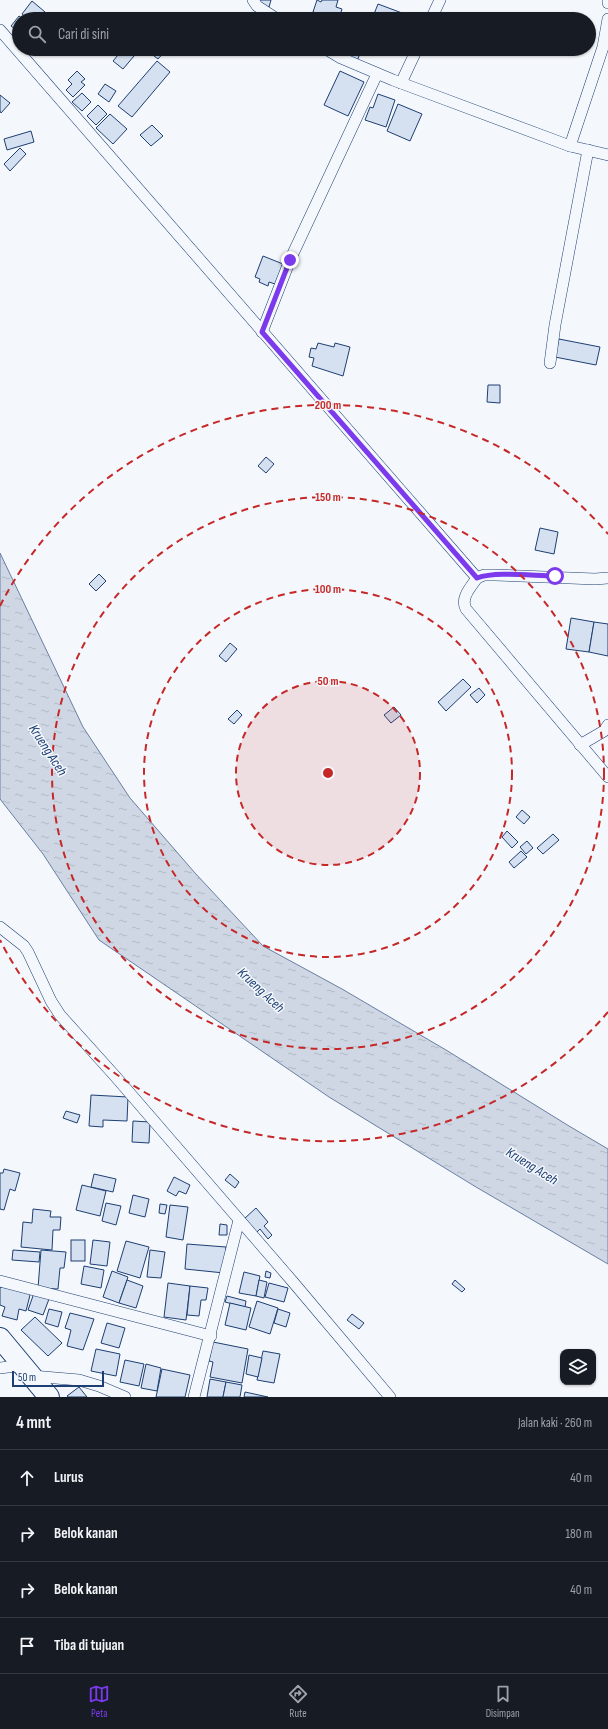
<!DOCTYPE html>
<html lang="id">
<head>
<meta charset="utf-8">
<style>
	body { margin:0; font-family:"Sofia Sans Condensed",sans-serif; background:#20242c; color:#f1f3f6 }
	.controls { position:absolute; right:12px; bottom:12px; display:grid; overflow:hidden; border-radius:8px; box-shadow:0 1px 3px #0004 }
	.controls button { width:36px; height:36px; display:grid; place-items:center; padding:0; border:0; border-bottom:1px solid #363941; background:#171b24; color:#f1f3f6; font:20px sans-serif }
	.scale { position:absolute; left:12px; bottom:10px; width:92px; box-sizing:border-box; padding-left:4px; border:2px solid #1d3f73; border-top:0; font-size:11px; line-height:14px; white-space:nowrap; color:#1d3f73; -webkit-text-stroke:3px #f4f7fb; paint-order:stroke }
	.stop { position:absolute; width:12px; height:12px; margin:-9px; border:3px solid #7c3aed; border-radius:50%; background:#fff }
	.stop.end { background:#7c3aed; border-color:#fff; box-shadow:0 1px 4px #0008 }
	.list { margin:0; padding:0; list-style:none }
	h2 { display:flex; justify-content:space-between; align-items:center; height:52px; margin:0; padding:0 16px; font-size:17px }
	h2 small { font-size:13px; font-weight:400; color:#9ea1a6 }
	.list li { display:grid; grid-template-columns:26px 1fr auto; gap:12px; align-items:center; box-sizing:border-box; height:56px; padding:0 16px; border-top:1px solid #363941 }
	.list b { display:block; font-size:15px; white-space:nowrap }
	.list em { font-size:13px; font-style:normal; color:#9ea1a6 }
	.icon { flex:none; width:22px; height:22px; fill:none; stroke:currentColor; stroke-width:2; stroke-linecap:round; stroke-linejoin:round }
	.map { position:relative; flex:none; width:608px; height:1397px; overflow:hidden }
	.search { position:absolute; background:#171b24; box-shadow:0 1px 3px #0004; left:12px; right:12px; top:12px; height:44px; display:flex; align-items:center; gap:10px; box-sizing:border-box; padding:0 14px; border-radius:22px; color:#9ea1a6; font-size:15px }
	.sheet { height:276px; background:#171b24 }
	nav { display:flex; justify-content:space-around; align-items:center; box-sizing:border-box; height:56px; border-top:1px solid #363941; background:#171b24; font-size:11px; color:#9ea1a6 }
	nav a { display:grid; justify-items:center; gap:2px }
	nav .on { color:#7c3aed }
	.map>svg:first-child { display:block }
	.water { fill:url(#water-ripples); stroke:#687fa3 }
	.building { fill:#d5e0f0; stroke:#1d3f73 }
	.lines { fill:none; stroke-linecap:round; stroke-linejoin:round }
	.street-casing { stroke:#1d3f73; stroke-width:12 }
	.highway-casing { stroke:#1d3f73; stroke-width:22 }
	.street { stroke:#f4f7fb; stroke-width:11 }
	.highway { stroke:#f4f7fb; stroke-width:20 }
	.route { stroke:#7c3aed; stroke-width:5 }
	.ring { fill:none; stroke:#c62828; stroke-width:2; stroke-dasharray:7 5 }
	.labels { text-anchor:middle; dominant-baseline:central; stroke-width:3; stroke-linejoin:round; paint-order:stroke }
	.water-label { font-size:14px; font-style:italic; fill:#1d3f73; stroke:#f4f7fb }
	.centre { fill:#c62828; stroke:#f4f7fb; stroke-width:2 }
	.ring-label { font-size:12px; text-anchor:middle; font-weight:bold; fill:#c62828; stroke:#f4f7fb; stroke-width:3; stroke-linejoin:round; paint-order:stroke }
</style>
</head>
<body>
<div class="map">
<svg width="608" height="1397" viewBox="0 0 608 1397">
	<defs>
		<pattern id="water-ripples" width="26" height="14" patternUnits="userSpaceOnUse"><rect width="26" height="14" fill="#cfd7e4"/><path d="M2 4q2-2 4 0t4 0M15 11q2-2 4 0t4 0" fill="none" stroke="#b1bac7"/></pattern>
	</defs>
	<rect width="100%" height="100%" fill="#f4f7fb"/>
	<path class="water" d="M0,553L83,727L130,798L195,873L263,946L342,989L446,1050L569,1126L608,1149V1264L476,1187L329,1097L99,940L43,854L0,799Z"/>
	<g class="building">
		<path d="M259,0H271L269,7L258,4Z"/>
		<path d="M317,0L321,2L322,0H338L336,7L342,9L339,19H319L320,14L313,12Z"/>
		<path d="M32,1L45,12L40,19H28L22,14Z"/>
		<path d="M378,4L402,13L399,19H372Z"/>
		<path d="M19,16L23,19H19V32L11,26Z"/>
		<path d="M123,49H140L123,69L113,61Z"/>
		<path d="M145,49H167L158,59Z"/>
		<path d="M354,49H362L357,61L350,57Z"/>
		<path d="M394,49H412L410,55Z"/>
		<path d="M157,61L170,72L132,117L118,106Z"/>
		<path d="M77,71L85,79L81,82L85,85L73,97L66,90L72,84L68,80Z"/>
		<path d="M340,71L364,82L348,116L324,105Z"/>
		<path d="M105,84L116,91L109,102L98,94Z"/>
		<path d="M82,93L91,102L82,111L72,102Z"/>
		<path d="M378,94L395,100L386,127L365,120L370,107L373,108Z"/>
		<path d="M0,95L10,103L1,113L0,111Z"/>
		<path d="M398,104L422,114L410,141L387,131Z"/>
		<path d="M98,105L107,114L96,125L87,116Z"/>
		<path d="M110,114L127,129L113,144L96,128Z"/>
		<path d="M152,125L163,136L151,146L140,135Z"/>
		<path d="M31,131L34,142L7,150L4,139Z"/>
		<path d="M20,148L26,154L10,171L4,164Z"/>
		<path d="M263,256L283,264L275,284L269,282L268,286L259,282L260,279L255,277Z"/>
		<path d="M559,339L600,347L596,365L555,357Z"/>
		<path d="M318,343L334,347L335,343L350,347L343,376L312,366L314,358L309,357L311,348L316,349Z"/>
		<path d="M488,385H500V403L487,402Z"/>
		<path d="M266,457L274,464L266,473L258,466Z"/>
		<path d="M540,528L558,532L554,554L535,550Z"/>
		<path d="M99,574L106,581L96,591L89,584Z"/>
		<path d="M571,618L594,622L589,652L566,649Z"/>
		<path d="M594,622L608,624V656L589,652Z"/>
		<path d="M230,643L237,649L226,662L219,656Z"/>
		<path d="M463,679L471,687L446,711L438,702Z"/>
		<path d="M479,688L485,695L477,703L470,695Z"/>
		<path d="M394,707L401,715L391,723L384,715Z"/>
		<path d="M237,710L242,715L234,724L228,719Z"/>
		<path d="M522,810L530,817L524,824L516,817Z"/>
		<path d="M507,831L518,842L512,848L502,837Z"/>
		<path d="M553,834L559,840L543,854L537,848Z"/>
		<path d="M527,841L533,848L526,854L520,847Z"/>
		<path d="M521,851L527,857L514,868L509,862Z"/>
		<path d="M91,1095L128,1097L127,1121L103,1120V1127L89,1126Z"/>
		<path d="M66,1111L80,1115L77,1123L63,1118Z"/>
		<path d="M133,1121L150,1122L149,1143L132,1142Z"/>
		<path d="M4,1169L20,1173L15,1191L10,1189L4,1210L0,1209V1173H3Z"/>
		<path d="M94,1174L116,1179L113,1192L91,1187Z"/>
		<path d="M230,1174L239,1182L235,1188L225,1180Z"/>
		<path d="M174,1177L190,1185L186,1194L179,1191L176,1196L167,1191Z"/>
		<path d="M82,1185L106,1191L100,1216L76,1210Z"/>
		<path d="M133,1195L149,1199L145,1217L129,1213Z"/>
		<path d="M106,1203L121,1206L116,1225L102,1221Z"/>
		<path d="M160,1204L167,1205L165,1214L159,1213Z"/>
		<path d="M170,1205L188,1207L183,1240L166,1237Z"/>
		<path d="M256,1208L268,1222L264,1226L272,1235L268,1239L260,1229L256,1233L244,1219Z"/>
		<path d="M33,1209L51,1211L50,1217H61L60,1230H53L52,1250L21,1247L23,1222L32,1223Z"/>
		<path d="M220,1224L227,1225V1235H219Z"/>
		<rect x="71" y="1240" width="14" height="21"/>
		<path d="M93,1240L110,1242L107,1266L90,1264Z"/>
		<path d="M126,1241L149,1247L140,1278L117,1271Z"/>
		<path d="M187,1244L226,1247L224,1273L185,1269Z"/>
		<path d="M13,1250L40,1252L39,1262L12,1260Z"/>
		<path d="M41,1250L66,1252L64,1268H60L58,1289L38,1288Z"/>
		<path d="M150,1250L165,1252L161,1278L147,1277Z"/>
		<path d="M84,1266L104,1270L101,1288L81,1284Z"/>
		<path d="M112,1271L128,1277L119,1303L103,1297Z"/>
		<path d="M266,1271L271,1273L270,1278L265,1277Z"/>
		<path d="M244,1272L260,1276L256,1296L239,1293Z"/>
		<path d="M127,1280L143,1286L136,1308L119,1303Z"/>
		<path d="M259,1280L267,1282L264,1298L256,1296Z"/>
		<path d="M455,1280L465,1289L462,1292L452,1284Z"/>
		<path d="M168,1283L190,1286L186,1320L164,1317Z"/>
		<path d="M269,1283L288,1288L284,1302L265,1297Z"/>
		<path d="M190,1286L208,1288L206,1300H201L199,1316L187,1315Z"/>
		<path d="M0,1287L31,1291L26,1311L19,1309L17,1320L2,1316L5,1307L0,1305Z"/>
		<path d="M34,1293L49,1299L43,1315L28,1310Z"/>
		<path d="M227,1296L246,1301L245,1307L225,1302Z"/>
		<path d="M257,1301L278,1308L270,1334L249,1327Z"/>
		<path d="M230,1303L251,1308L246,1330L225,1325Z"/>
		<path d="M49,1309L62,1312L58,1327L45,1323Z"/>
		<path d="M278,1309L290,1313L286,1327L274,1323Z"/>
		<path d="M70,1313L94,1319L83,1350L67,1346L71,1330L65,1328Z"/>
		<path d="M352,1314L364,1323L359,1329L347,1320Z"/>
		<path d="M35,1317L62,1343L48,1356L21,1330Z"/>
		<path d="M107,1323L125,1328L119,1348L101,1343Z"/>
		<path d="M213,1342L248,1349L242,1383L210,1377L213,1362L209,1361Z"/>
		<path d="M96,1349L120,1354L116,1376L91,1371Z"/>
		<path d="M263,1351L280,1354L274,1383L257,1380Z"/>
		<path d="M249,1355L262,1358L258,1377L246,1374Z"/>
		<path d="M125,1360L144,1364L139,1386L120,1382Z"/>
		<path d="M146,1364L161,1368L157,1391L141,1388Z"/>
		<path d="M162,1369L190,1375L185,1397H156Z"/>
		<path d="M210,1379L226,1382L223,1397H207Z"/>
		<path d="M226,1382L242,1385L240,1397H223Z"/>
		<path d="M79,1387L87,1397H68L67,1396Z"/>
		<path d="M245,1392L268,1397H244Z"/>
	</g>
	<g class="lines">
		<defs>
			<g id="street">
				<path d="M253,0L257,6L277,19"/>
				<path d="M608,0V3"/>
				<path d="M431,19L440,0"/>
				<path d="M0,30L477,578C471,587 460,598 466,609L608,777"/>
				<path d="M326,49L341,58L393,80L570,146L608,155"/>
				<path d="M401,83L417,49"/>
				<path d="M570,146L603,47L608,19"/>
				<path d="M262,332L290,260L377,74"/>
				<path d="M550,363L555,325L588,150"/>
				<path d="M477,578L484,575H495L595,579L608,578"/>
				<path d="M580,745L604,731L608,725"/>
				<path d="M0,927L24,946L28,952L51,1001L60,1015L115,1076L293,1282L390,1397"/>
				<path d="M0,1281L211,1336"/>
				<path d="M0,1368L23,1365"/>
				<path d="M32,1376L79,1380L99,1386L125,1397"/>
				<path d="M194,1397L239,1220"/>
			</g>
			<path id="highway" d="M0,1338L49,1397"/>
		</defs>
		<use href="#street" class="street-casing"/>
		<use href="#highway" class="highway-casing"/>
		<use href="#street" class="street"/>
		<use href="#highway" class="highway"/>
	</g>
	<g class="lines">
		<path class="route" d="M290,260L262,332L477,578C496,571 534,576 555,576"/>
	</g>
	<circle cx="328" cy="773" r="92" fill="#c62828" fill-opacity=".12"/>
	<g class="ring">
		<circle cx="328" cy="773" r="92"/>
		<circle cx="328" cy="773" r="184"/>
		<circle cx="328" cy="773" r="276"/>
		<path d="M608 1012A368 368 0 0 1 0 940M0 606A368 368 0 0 1 608 534"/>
	</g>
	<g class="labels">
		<g class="water-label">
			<text transform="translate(48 750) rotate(57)">Krueng Aceh</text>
			<text transform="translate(261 990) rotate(43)">Krueng Aceh</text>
			<text transform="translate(532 1166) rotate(32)">Krueng Aceh</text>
		</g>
	</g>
	<circle cx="328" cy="773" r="6" class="centre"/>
	<g class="ring-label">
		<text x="328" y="409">200 m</text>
		<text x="328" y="501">150 m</text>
		<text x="328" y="593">100 m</text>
		<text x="328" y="685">50 m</text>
	</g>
</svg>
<div class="controls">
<button><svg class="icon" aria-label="layers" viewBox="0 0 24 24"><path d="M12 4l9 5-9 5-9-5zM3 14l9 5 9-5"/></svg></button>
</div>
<div class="scale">50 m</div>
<div class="stop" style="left:555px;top:576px"></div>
<div class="stop end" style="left:290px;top:260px"></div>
<div class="search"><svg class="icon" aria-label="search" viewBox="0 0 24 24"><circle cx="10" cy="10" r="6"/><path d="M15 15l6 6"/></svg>Cari di sini</div>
</div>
<section class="sheet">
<h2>4 mnt<small>Jalan kaki · 260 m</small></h2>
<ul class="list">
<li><svg class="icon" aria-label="ahead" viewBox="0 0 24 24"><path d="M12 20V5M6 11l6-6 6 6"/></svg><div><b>Lurus</b></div><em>40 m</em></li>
<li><svg class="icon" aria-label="right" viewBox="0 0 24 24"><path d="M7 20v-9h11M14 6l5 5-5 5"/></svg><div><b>Belok kanan</b></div><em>180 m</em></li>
<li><svg class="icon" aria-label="right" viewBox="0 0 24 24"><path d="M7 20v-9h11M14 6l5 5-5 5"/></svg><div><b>Belok kanan</b></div><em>40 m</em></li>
<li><svg class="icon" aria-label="arrive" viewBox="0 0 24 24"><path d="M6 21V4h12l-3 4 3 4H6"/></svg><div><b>Tiba di tujuan</b></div></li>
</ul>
</section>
<nav>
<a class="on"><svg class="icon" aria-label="map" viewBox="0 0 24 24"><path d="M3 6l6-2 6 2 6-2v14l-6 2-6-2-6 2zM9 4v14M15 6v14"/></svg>Peta</a>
<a><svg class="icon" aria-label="directions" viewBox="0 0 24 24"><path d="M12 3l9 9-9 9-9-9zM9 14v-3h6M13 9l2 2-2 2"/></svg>Rute</a>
<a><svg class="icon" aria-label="saved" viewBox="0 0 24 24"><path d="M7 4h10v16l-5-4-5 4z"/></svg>Disimpan</a>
</nav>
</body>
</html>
